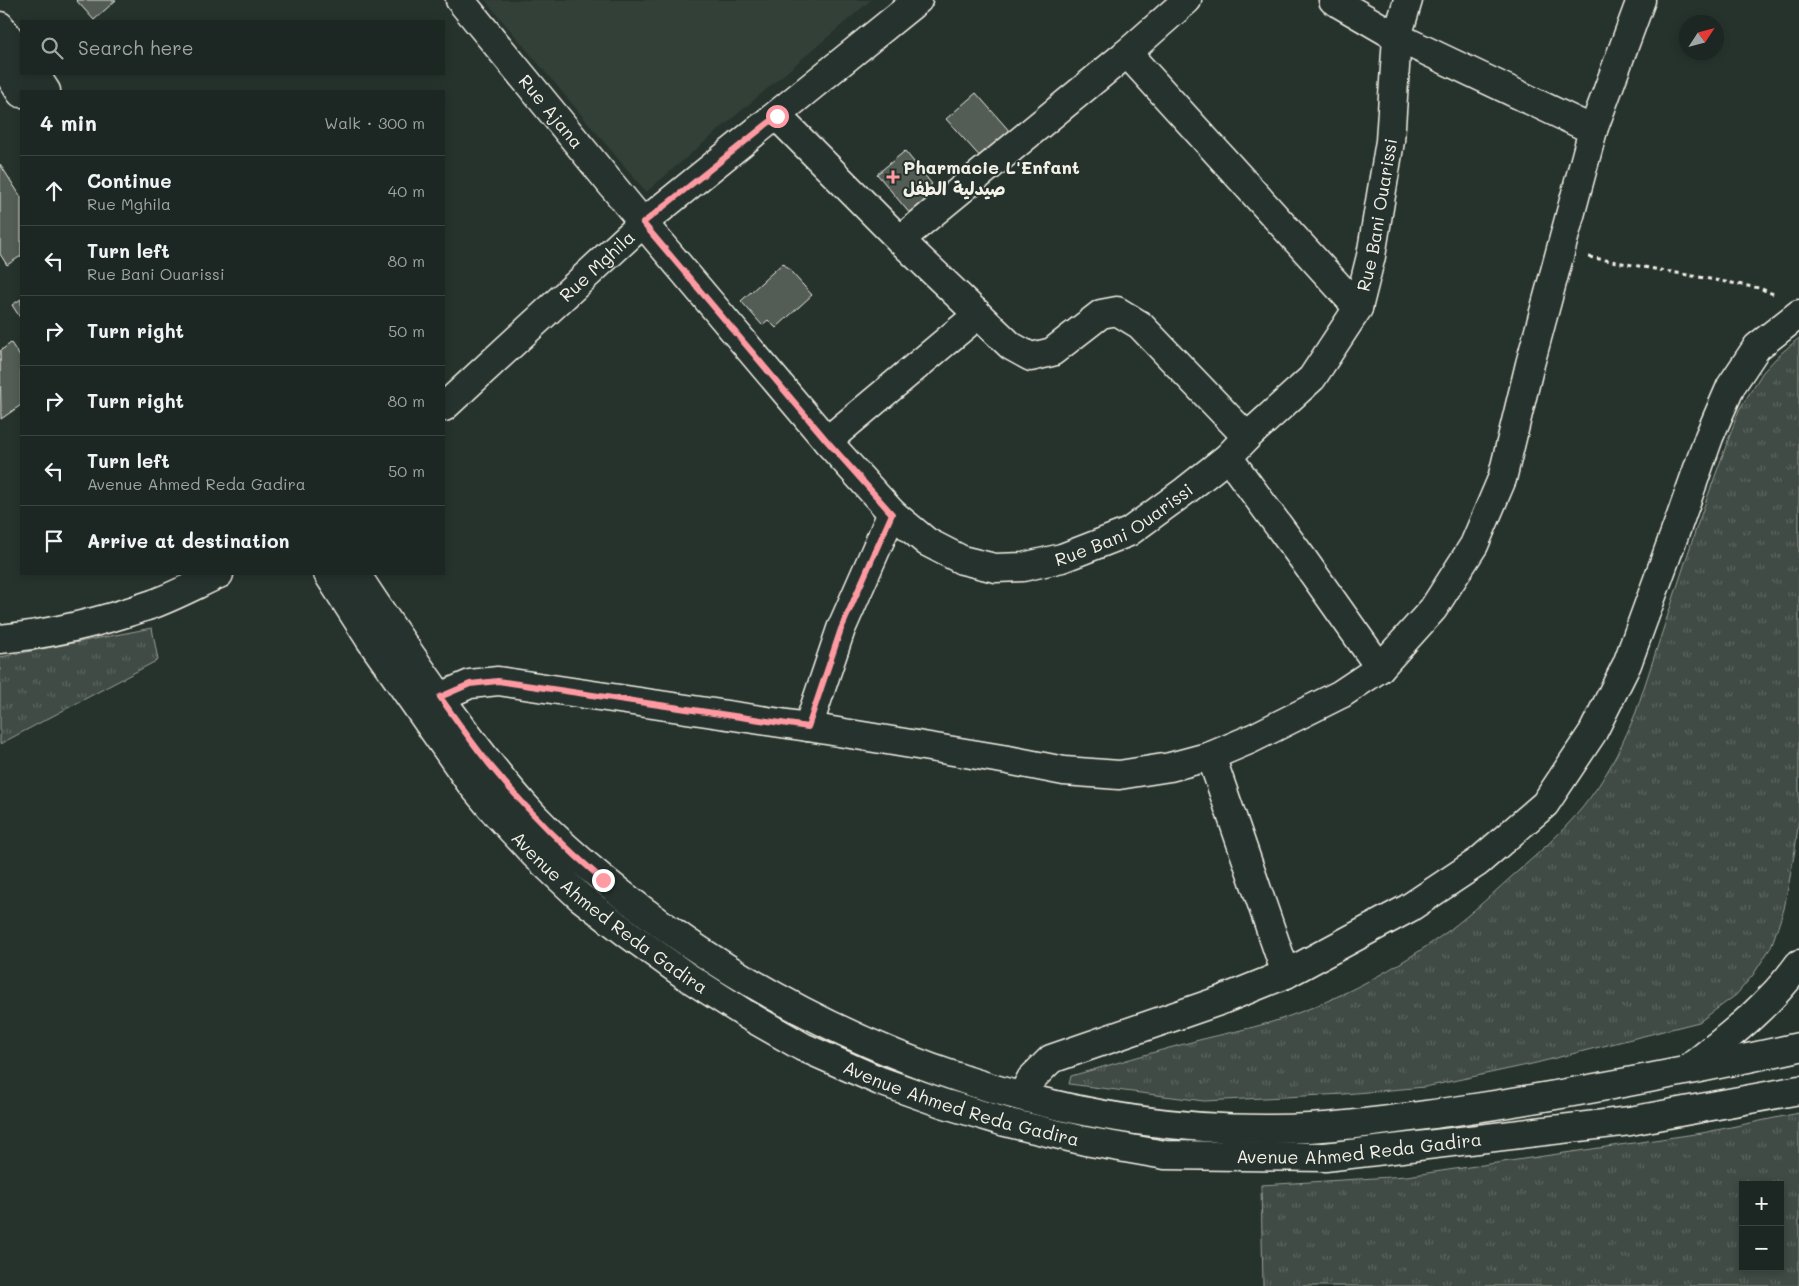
<!DOCTYPE html>
<html lang="en">
<head>
<meta charset="utf-8">
<style>
	body { margin:0; font-family:Mali,"Playpen Sans Arabic",sans-serif; background:#252e2a; color:#f1f3f6 }
	.controls { position:absolute; right:15px; bottom:15px; display:grid; overflow:hidden; border-radius:0px; box-shadow:0 2px 8px #0003 }
	.controls button { width:45px; height:45px; display:grid; place-items:center; padding:0; border:0; border-bottom:1px solid #3a4340; background:#1c2622; color:#f1f3f6; font:25px sans-serif }
	.compass { position:absolute; left:1679px; top:15px; width:45px; height:45px; border-radius:50%; background:#1c2622; box-shadow:0 2px 8px #0003; rotate:54deg }
	.stop { position:absolute; width:15px; height:15px; margin:-11px; border:4px solid #ff9aa2; border-radius:50%; background:#fff }
	.stop.end { background:#ff9aa2; border-color:#fff; box-shadow:0 1px 5px #0008 }
	.list { margin:0; padding:0; list-style:none }
	h2 { display:flex; justify-content:space-between; align-items:center; height:65px; margin:0; padding:0 20px; font-size:21px }
	h2 small { font-size:16px; font-weight:400; color:#a0a5a5 }
	.list li { display:grid; grid-template-columns:32px 1fr auto; gap:15px; align-items:center; box-sizing:border-box; height:70px; padding:0 20px; border-top:1px solid #3a4340 }
	.list b { display:block; font-size:19px; white-space:nowrap }
	.list p { margin:0; font-size:16px; white-space:nowrap; color:#a0a5a5 }
	.list em { font-size:16px; font-style:normal; color:#a0a5a5 }
	.icon { flex:none; width:28px; height:28px; fill:none; stroke:currentColor; stroke-width:2; stroke-linecap:round; stroke-linejoin:round }
	.map { position:relative; flex:none; width:1799px; height:1286px; overflow:hidden }
	.search { position:absolute; background:#1c2622; box-shadow:0 2px 8px #0003; left:20px; top:20px; width:425px; height:55px; display:flex; align-items:center; gap:12px; box-sizing:border-box; padding:0 18px; border-radius:0px; color:#a0a5a5; font-size:19px }
	.panel { position:absolute; background:#1c2622; box-shadow:0 2px 8px #0003; left:20px; top:90px; width:425px; height:485px; border-radius:0px }
	.map>svg:first-child { display:block }
	.built { fill:#333f39 }
	.grass { fill:url(#grass-tufts); stroke:#9a9e96; fill-rule:evenodd }
	.building { fill:#525c55; stroke:#f4f1e8 }
	.lines { fill:none; stroke-linecap:round; stroke-linejoin:round }
	.street-casing { stroke:#f4f1e8; stroke-width:31 }
	.secondary-casing { stroke:#f4f1e8; stroke-width:31 }
	.path { stroke:#f4f1e8; stroke-width:3; stroke-dasharray:4 4; stroke-linecap:butt }
	.street { stroke:#26332d; stroke-width:28 }
	.secondary { stroke:#26332d; stroke-width:28 }
	.route { stroke:#ff9aa2; stroke-width:6 }
	.poi-dot { fill:#ff9aa2; stroke:#26332d; stroke-width:2 }
	.labels { text-anchor:middle; dominant-baseline:central; stroke-width:4; stroke-linejoin:round; paint-order:stroke }
	.street-label { font-size:18px; fill:#f4f1e8; stroke:#26332d }
	.poi-label { font-size:18px; font-weight:bold; fill:#f4f1e8; stroke:#26332d; text-anchor:start }
</style>
</head>
<body>
<div class="map">
<svg width="1799" height="1286" viewBox="0 0 1799 1286">
	<defs>
		<pattern id="grass-tufts" width="24" height="20" patternUnits="userSpaceOnUse" patternTransform="scale(1.25)"><rect width="24" height="20" fill="#414b45"/><path d="M3 7l-1-3M5 7V3M7 7l1-3M15 17l-1-3M17 17v-4M19 17l1-3" fill="none" stroke="#5d6560"/></pattern>
	</defs>
	<rect width="100%" height="100%" fill="#26332d"/>
	<filter id="ink" filterUnits="userSpaceOnUse"><feTurbulence type="fractalNoise" baseFrequency=".02" numOctaves="2"/><feDisplacementMap in="SourceGraphic" scale="10" xChannelSelector="R" yChannelSelector="G"/><feConvolveMatrix kernelMatrix="1 2 1 2 8 2 1 2 1" color-interpolation-filters="sRGB"/></filter>
	<g filter="url(#ink)">
		<path class="built" d="M485,0H871L646,192Z"/>
		<g class="grass">
			<path d="M1799,338V818L1795,850L1784,909L1771,947L1753,975L1736,995L1699,1022L1532,1064L1425,1087L1344,1094L1204,1101L1069,1084L1071,1076C1114,1064 1156,1051 1199,1040C1223,1034 1248,1029 1272,1022C1331,1003 1387,974 1437,939C1463,921 1487,899 1510,878C1540,852 1569,827 1592,795C1611,769 1624,741 1636,712L1697,526L1739,410L1763,372L1779,355Z"/>
			<path d="M152,628L158,660L0,744V657Z"/>
			<path d="M1799,1113V1286H1263L1261,1185L1407,1176L1702,1133ZM1743,1185H1780V1267H1743Z"/>
		</g>
		<g class="building">
			<path d="M76,0H116L94,20Z"/>
			<path d="M976,93L1012,134L983,160L946,119Z"/>
			<path d="M905,151L932,184L922,192L929,200L911,215L877,174Z"/>
			<path d="M0,164L21,197V256L7,265L0,254Z"/>
			<path d="M783,263L812,295L776,328L768,320L762,325L741,301Z"/>
			<path d="M21,299V319L12,305Z"/>
			<path d="M11,343L21,358V405L1,419L0,351Z"/>
		</g>
		<g class="lines">
			<defs>
				<g id="street">
					<path id="s1" d="M460,0L643,223L827,441L892,513L927,542L962,560L995,568L1023,567L1062,558L1129,532L1185,491L1228,457L1247,437L1312,378L1358,308L1371,256L1390,141L1397,37L1408,0"/>
					<path d="M1333,0L1397,37L1593,130"/>
					<path d="M1127,53L1358,308"/>
					<path d="M777,116L900,240L1011,346L1031,357L1052,352L1101,314L1117,311L1140,325L1247,437"/>
					<path d="M900,240L1127,53L1187,0"/>
					<path id="s2" d="M444,407L643,223L918,0"/>
					<path d="M827,441L968,323L976,312"/>
					<path d="M1228,457L1303,559L1380,668"/>
					<path d="M0,639C51,634 104,621 153,604C175,596 197,584 219,574"/>
					<path d="M440,697L470,684L498,681L808,727L1008,760L1064,771L1119,775L1170,767L1211,756L1251,739L1341,694L1380,668L1433,609L1474,545L1502,479L1530,364L1593,130L1641,0"/>
					<path d="M808,727L841,629L892,513"/>
					<path d="M1211,756L1286,974"/>
					<path d="M1022,1096L1031,1079L1051,1059L1219,1001L1286,974L1409,908L1478,862L1545,804L1593,732L1627,664L1680,519L1709,437L1731,386L1757,347L1799,314"/>
				</g>
				<g id="secondary">
					<path d="M0,26L21,55"/>
					<path d="M0,61L21,93"/>
					<path d="M35,74L46,91"/>
					<path id="s3" d="M328,574L369,638L469,781L494,811L535,855L580,897L628,934L686,976L747,1015L803,1047L880,1081L942,1103L1005,1122L1085,1141L1165,1155L1325,1157L1630,1121L1799,1090"/>
					<path d="M356,574C386,620 418,666 450,711C476,747 503,783 533,815C580,864 632,904 687,942C859,1059 1064,1131 1273,1129C1334,1129 1395,1119 1455,1111C1571,1094 1685,1072 1799,1047"/>
					<path d="M1688,1069C1728,1037 1769,1006 1799,964"/>
				</g>
			</defs>
			<use href="#street" class="street-casing"/>
			<use href="#secondary" class="secondary-casing"/>
			<path class="path" d="M1589,257L1759,288L1776,295"/>
			<use href="#street" class="street"/>
			<use href="#secondary" class="secondary"/>
		</g>
	</g>
	<g class="lines" filter="url(#ink)">
		<path class="route" d="M603,880C564,847 528,811 495,771C475,748 458,722 440,697L470,684L498,681L808,727L841,629L892,514L827,441L643,223L777,116"/>
	</g>
	<path class="poi-dot" d="M890.5 169.5h5v5h5v5h-5v5h-5v-5h-5v-5h5z"/>
	<g class="labels">
		<g class="street-label">
			<text stroke="none"><textPath href="#s1" startOffset="144">Rue Ajana</textPath></text>
			<text stroke="none"><textPath href="#s1" startOffset="1348">Rue Bani Ouarissi</textPath></text>
			<text stroke="none"><textPath href="#s2" startOffset="208">Rue Mghila</textPath></text>
			<text stroke="none"><textPath href="#s1" startOffset="928">Rue Bani Ouarissi</textPath></text>
			<text stroke="none"><textPath href="#s3" startOffset="444">Avenue Ahmed Reda Gadira</textPath></text>
			<text stroke="none"><textPath href="#s3" startOffset="849">Avenue Ahmed Reda Gadira</textPath></text>
			<text stroke="none"><textPath href="#s3" startOffset="1254">Avenue Ahmed Reda Gadira</textPath></text>
		</g>
		<g class="poi-label">
			<text x="903" y="167">Pharmacie L'Enfant<tspan x="903" dy="21">صيدلية الطفل</tspan></text>
		</g>
	</g>
</svg>
<div class="controls">
<button>+</button>
<button>−</button>
</div>
<svg class="compass" viewBox="-18 -18 36 36"><path d="M0-13l5 13h-10z" fill="#e53935"/><path d="M0 13l5-13h-10z" fill="#a0a5a5"/></svg>
<div class="stop" style="left:777px;top:116px"></div>
<div class="stop end" style="left:603px;top:880px"></div>
<div class="search"><svg class="icon" aria-label="search" viewBox="0 0 24 24"><circle cx="10" cy="10" r="6"/><path d="M15 15l6 6"/></svg>Search here</div>
<section class="panel">
<h2>4 min<small>Walk · 300 m</small></h2>
<ul class="list">
<li><svg class="icon" aria-label="ahead" viewBox="0 0 24 24"><path d="M12 20V5M6 11l6-6 6 6"/></svg><div><b>Continue</b><p>Rue Mghila</p></div><em>40 m</em></li>
<li><svg class="icon" aria-label="left" viewBox="0 0 24 24"><path d="M17 20v-9H6M10 6l-5 5 5 5"/></svg><div><b>Turn left</b><p>Rue Bani Ouarissi</p></div><em>80 m</em></li>
<li><svg class="icon" aria-label="right" viewBox="0 0 24 24"><path d="M7 20v-9h11M14 6l5 5-5 5"/></svg><div><b>Turn right</b></div><em>50 m</em></li>
<li><svg class="icon" aria-label="right" viewBox="0 0 24 24"><path d="M7 20v-9h11M14 6l5 5-5 5"/></svg><div><b>Turn right</b></div><em>80 m</em></li>
<li><svg class="icon" aria-label="left" viewBox="0 0 24 24"><path d="M17 20v-9H6M10 6l-5 5 5 5"/></svg><div><b>Turn left</b><p>Avenue Ahmed Reda Gadira</p></div><em>50 m</em></li>
<li><svg class="icon" aria-label="arrive" viewBox="0 0 24 24"><path d="M6 21V4h12l-3 4 3 4H6"/></svg><div><b>Arrive at destination</b></div></li>
</ul>
</section>
</div>
</body>
</html>
